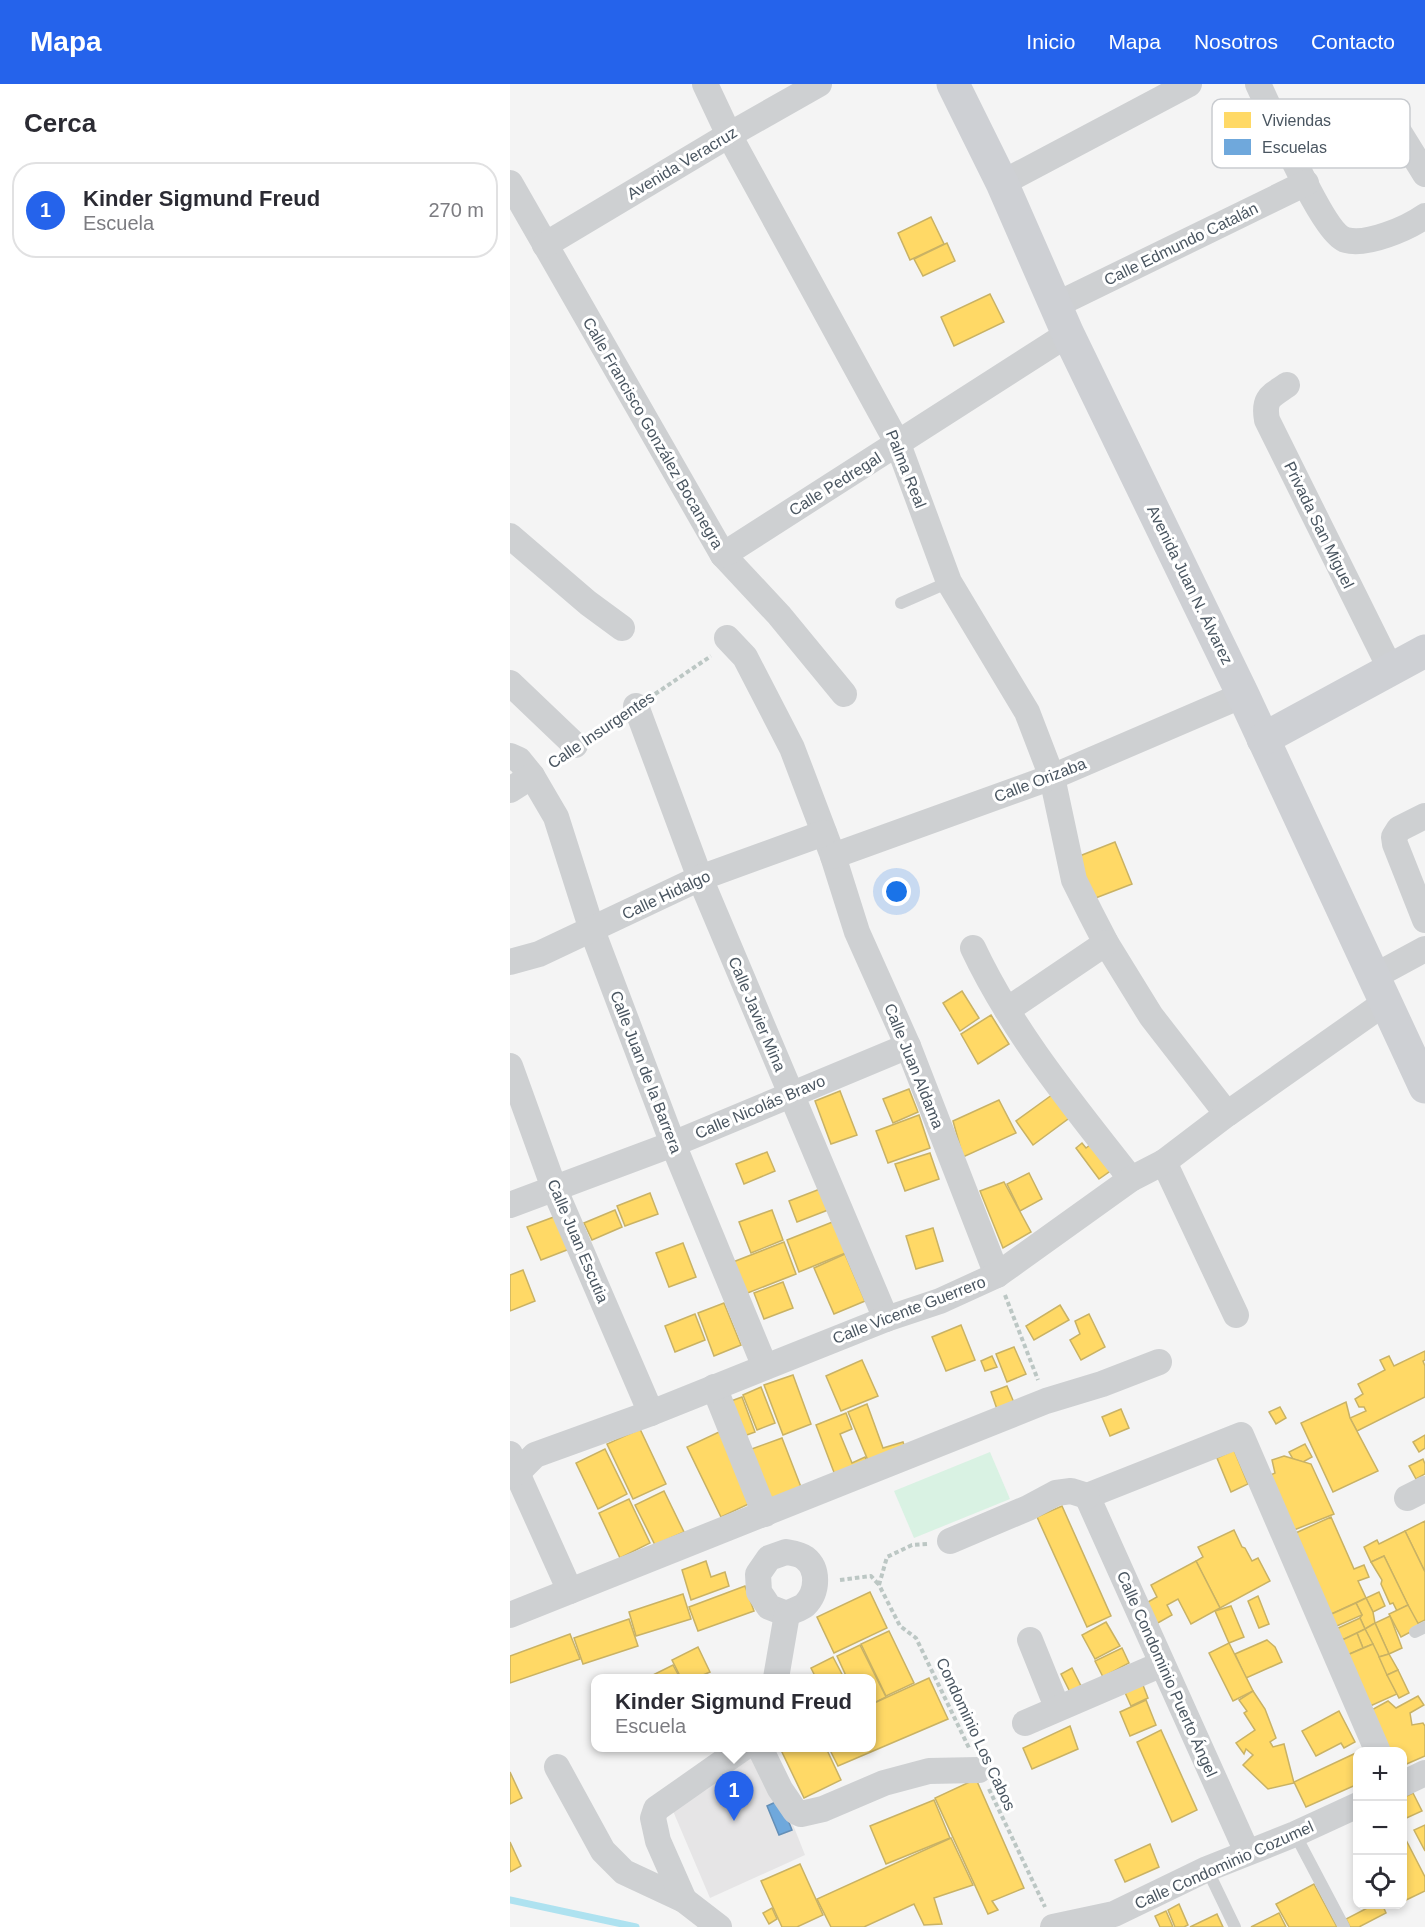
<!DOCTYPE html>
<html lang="es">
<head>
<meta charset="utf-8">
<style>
	body { margin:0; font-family:Helvetica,sans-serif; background:#f7f7f7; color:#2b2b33 }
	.controls { position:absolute; right:18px; bottom:18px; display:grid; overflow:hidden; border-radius:12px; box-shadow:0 3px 9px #0003 }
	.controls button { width:54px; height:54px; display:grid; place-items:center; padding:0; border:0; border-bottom:2px solid #e1e1e2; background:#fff; color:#2b2b33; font:30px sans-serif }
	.you { position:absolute; left:387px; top:808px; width:21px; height:21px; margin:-15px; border:4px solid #fff; border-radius:50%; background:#1a73e8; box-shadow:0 0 0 9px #1a73e833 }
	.badge { display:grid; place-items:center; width:39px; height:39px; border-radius:50%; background:#2563eb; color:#fff; font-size:20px; font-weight:700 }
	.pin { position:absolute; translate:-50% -50px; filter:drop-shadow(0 2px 3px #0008) }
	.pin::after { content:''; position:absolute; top:32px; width:21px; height:18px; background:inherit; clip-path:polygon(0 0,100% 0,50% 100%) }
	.popup { position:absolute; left:81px; top:1590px; width:285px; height:78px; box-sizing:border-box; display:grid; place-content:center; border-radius:12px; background:#fff; filter:drop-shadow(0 2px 4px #0005); font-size:20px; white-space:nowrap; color:#7c7c81 }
	.popup b { font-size:22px; color:#2b2b33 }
	.popup::after { content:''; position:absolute; left:50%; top:100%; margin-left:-12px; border:12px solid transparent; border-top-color:#fff }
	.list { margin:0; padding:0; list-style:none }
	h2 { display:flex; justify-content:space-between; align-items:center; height:78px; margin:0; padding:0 24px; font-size:26px }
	h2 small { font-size:20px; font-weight:400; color:#7c7c81 }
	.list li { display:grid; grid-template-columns:39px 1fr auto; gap:18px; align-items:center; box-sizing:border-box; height:96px; margin:0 12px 12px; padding:0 12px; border:2px solid #e1e1e2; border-radius:24px }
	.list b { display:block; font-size:22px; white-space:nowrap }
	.list p { margin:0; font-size:20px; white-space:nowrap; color:#7c7c81 }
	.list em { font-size:20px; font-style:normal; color:#7c7c81 }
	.icon { flex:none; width:33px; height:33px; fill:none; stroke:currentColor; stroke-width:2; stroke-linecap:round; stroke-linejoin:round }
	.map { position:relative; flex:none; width:915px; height:1843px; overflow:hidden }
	header { display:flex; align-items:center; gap:36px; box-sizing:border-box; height:84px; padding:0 30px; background:#2563eb; color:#fff }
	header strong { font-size:28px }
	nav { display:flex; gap:33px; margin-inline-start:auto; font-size:21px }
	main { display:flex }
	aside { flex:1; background:#fff }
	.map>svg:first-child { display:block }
	.education { fill:#e6e5e6 }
	.green { fill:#d9f2e3 }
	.homes { fill:#ffd966; stroke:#c9b264; stroke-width:1.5 }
	.schools { fill:#6fa8dc; stroke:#648fb7; stroke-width:1.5 }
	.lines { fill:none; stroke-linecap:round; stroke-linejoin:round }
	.stream { stroke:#aee2f0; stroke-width:7 }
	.path { stroke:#bcc7c4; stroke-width:4; stroke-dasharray:4.5 3; stroke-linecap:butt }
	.service { stroke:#ced0d2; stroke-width:12 }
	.minor { stroke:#ced0d2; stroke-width:26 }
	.secondary { stroke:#ced0d4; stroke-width:33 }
	.labels { text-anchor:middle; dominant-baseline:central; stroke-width:6; stroke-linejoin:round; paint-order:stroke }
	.street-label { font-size:16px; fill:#4a5661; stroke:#fff }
	.key { fill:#fff; stroke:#c9ccd0; stroke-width:1.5 }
	.key-label { font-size:16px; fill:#4a5661 }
</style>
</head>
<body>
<header>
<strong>Mapa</strong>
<nav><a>Inicio</a><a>Mapa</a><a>Nosotros</a><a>Contacto</a></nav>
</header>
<main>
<aside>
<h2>Cerca<small></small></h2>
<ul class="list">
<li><span class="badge">1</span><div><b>Kinder Sigmund Freud</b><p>Escuela</p></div><em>270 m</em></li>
</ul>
</aside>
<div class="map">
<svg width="915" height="1843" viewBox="0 0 915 1843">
	<rect width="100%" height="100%" fill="#f4f4f4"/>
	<path class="education" d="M241,1671L261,1714L271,1713L276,1723L295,1771L200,1814L163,1727Z"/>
	<path class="green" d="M480,1368L500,1415L404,1454L384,1407Z"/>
	<g class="homes">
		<path d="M421,133L434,160L400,176L388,149Z"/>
		<path d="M437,159L445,177L413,192L404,175Z"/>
		<path d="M480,210L494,238L444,262L431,233Z"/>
		<path d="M605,758L622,800L583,815L567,773Z"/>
		<path d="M452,907L469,934L450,947L433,919Z"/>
		<path d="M481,931L499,960L468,980L451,950Z"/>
		<path d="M399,1005L408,1028L383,1039L373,1015Z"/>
		<path d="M330,1007L347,1051L321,1060L305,1017Z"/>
		<path d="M546,1008L562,1032L523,1061L506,1037Z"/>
		<path d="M489,1016L506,1049L453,1073L443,1037Z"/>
		<path d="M409,1031L420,1064L378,1079L366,1047Z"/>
		<path d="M585,1057L606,1083L589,1095L566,1064L572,1059L576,1064Z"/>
		<path d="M257,1068L265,1087L234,1100L226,1080Z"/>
		<path d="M420,1069L429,1095L395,1107L385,1080Z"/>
		<path d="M519,1089L532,1115L510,1127L497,1100Z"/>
		<path d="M494,1098L521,1148L493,1164L470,1107Z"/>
		<path d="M310,1105L318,1126L287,1138L279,1117Z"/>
		<path d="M140,1109L148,1130L115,1142L107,1122Z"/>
		<path d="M105,1126L112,1143L82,1156L74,1139Z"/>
		<path d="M262,1126L273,1156L241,1169L229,1138Z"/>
		<path d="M49,1131L62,1164L31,1176L17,1143Z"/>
		<path d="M325,1137L338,1168L289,1188L277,1156Z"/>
		<path d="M423,1144L433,1177L406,1185L396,1152Z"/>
		<path d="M274,1158L286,1190L235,1210L223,1178Z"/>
		<path d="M173,1159L186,1193L159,1203L146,1169Z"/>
		<path d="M335,1170L355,1217L324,1230L304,1184Z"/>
		<path d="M13,1186L25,1217L0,1227V1191Z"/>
		<path d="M273,1198L283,1224L254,1235L244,1209Z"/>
		<path d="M214,1219L231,1261L204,1272L188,1229Z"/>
		<path d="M550,1221L559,1236L524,1256L516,1242Z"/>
		<path d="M185,1230L195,1256L165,1268L155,1242Z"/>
		<path d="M579,1230L595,1263L571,1276L560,1256L570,1250L565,1237Z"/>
		<path d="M451,1241L465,1276L436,1287L422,1253Z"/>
		<path d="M504,1263L516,1290L497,1298L486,1270Z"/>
		<path d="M915,1267V1276L913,1277L915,1282V1313L847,1347L840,1334L856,1327L854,1323H849L845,1315L853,1310L848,1300L875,1286L870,1276L879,1272L884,1282Z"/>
		<path d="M482,1272L487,1283L475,1287L471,1277Z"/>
		<path d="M352,1276L368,1312L331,1327L316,1292Z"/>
		<path d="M283,1291L301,1340L273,1351L254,1301Z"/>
		<path d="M497,1302L505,1321L488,1328L481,1308Z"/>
		<path d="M251,1303L265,1339L247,1346L233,1311Z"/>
		<path d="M232,1313L245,1348L234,1352L221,1317Z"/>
		<path d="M836,1318L840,1334L868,1387L823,1408L791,1339Z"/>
		<path d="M357,1320L373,1364L393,1358L396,1367L359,1379L338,1328Z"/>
		<path d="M770,1323L776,1334L766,1340L759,1328Z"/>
		<path d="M611,1325L619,1344L600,1352L592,1333Z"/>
		<path d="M336,1329L342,1345L330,1350L342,1379L355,1373L357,1378L325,1391L306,1341Z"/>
		<path d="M130,1345L156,1400L123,1415L97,1360Z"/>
		<path d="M209,1348L243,1418L211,1433L177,1363Z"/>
		<path d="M915,1351V1364L909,1368L903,1358Z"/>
		<path d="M272,1354L291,1403L257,1416L239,1366Z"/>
		<path d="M795,1360L802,1373L793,1378L783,1375L779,1368Z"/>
		<path d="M95,1365L117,1410L88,1425L66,1379Z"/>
		<path d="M724,1366L738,1400L721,1408L707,1374Z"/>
		<path d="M774,1372L801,1380L824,1430L779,1448L754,1394L765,1389L762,1376Z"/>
		<path d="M913,1375L915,1380V1390L906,1395L899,1382Z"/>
		<path d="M154,1407L174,1448L145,1461L125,1421Z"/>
		<path d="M119,1415L140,1459L110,1474L89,1429Z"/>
		<path d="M552,1422L601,1532L577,1543L527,1433Z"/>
		<path d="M821,1433L844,1485L854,1481L859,1493L848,1497L856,1514L815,1533L779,1452Z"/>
		<path d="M915,1437V1488L895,1447Z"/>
		<path d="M724,1446L732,1463L735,1464L742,1477L748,1474L760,1497L710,1524L686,1477L693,1473L688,1463Z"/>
		<path d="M895,1447L915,1488V1536L907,1540L874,1472L861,1478L854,1463L867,1456L869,1460Z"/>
		<path d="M874,1472L898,1521L887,1527L883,1519L880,1520L871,1500L872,1496L861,1478Z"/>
		<path d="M196,1477L201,1493L215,1488L219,1502L181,1516L172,1486Z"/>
		<path d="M686,1477L710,1524L681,1540L668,1515L657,1521L662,1531L639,1544L629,1523L647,1513L641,1501Z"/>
		<path d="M235,1502L244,1527L188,1547L179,1523Z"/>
		<path d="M360,1508L377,1544L324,1569L307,1533Z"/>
		<path d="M869,1508L875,1522L863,1528L856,1514Z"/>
		<path d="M173,1510L181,1535L126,1552L119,1528Z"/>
		<path d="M748,1512L759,1540L749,1544L738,1517Z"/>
		<path d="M856,1514L863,1528L865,1539L855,1545L850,1534L852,1531L846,1519Z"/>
		<path d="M846,1519L852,1531L820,1545L815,1533Z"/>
		<path d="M898,1521L910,1543L891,1553L879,1530Z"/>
		<path d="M721,1522L734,1553L719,1559L705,1527Z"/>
		<path d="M880,1532L892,1564L879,1570L865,1539Z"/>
		<path d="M850,1534L855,1545L828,1558L824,1546Z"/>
		<path d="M119,1535L128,1562L73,1580L64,1554Z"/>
		<path d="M596,1538L610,1562L585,1575L572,1551Z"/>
		<path d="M865,1539L879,1570L869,1573L855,1545Z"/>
		<path d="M855,1545L863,1560L853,1564L847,1549Z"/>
		<path d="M379,1547L404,1599L376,1612L351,1560Z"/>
		<path d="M847,1549L853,1564L835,1572L828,1558Z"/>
		<path d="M60,1550L70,1575L0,1599V1572Z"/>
		<path d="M757,1556L765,1563L772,1578L736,1594L725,1570Z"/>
		<path d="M719,1559L743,1607L723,1617L699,1569Z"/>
		<path d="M863,1560L887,1610L858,1623L835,1572Z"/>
		<path d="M350,1561L376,1613L362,1620V1594H337L327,1572Z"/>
		<path d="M188,1563L200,1588L186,1594H171L162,1576Z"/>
		<path d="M612,1564L619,1579L593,1593L585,1577Z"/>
		<path d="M879,1570L888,1586L877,1591L869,1573Z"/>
		<path d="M323,1573L334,1594H306L301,1584Z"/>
		<path d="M163,1581L170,1594H137Z"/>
		<path d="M562,1584L571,1602L560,1608L551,1590Z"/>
		<path d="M888,1586L899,1609L889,1614L877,1591Z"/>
		<path d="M419,1594L438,1635L328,1682L319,1664H362V1620Z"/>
		<path d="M631,1596L638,1614L621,1622L613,1604Z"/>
		<path d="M743,1607L755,1625L766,1654L760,1658L763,1663L774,1660L784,1699L758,1705L733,1681L743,1671L736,1665L734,1670L726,1659L745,1646L734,1629L737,1627L729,1616Z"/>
		<path d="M908,1612L914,1621L900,1629L902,1641L913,1639L915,1642V1672L892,1682V1668H872L856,1629L878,1617L886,1624Z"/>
		<path d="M636,1616L646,1641L620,1652L610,1628Z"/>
		<path d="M829,1627L845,1658L834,1664L831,1659L806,1672L792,1647Z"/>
		<path d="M560,1642L568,1665L522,1685L513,1664Z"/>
		<path d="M651,1646L687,1726L662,1738L627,1658Z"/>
		<path d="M270,1664H316L331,1696L294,1714Z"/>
		<path d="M848,1668V1700L796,1723L784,1698Z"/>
		<path d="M0,1688L12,1714L0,1720Z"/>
		<path d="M466,1695L514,1804L482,1817L488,1826L478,1830L425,1714Z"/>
		<path d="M903,1709L912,1727L892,1736V1714Z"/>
		<path d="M424,1716L440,1754L376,1780L360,1742Z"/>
		<path d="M915,1741V1767L904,1746Z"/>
		<path d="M441,1754L463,1801L424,1814L432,1840L414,1841L404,1820L354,1843H321L307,1815Z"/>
		<path d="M895,1754L915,1793V1807L892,1818V1755Z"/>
		<path d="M0,1758L11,1782L0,1788Z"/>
		<path d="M640,1760L649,1783L615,1798L605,1776Z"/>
		<path d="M290,1780L313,1831L287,1843H272L251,1797Z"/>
		<path d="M804,1800L827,1843H779L766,1820Z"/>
		<path d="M669,1820L678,1841L674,1843H665L658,1826Z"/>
		<path d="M865,1820H872L876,1829L849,1843H840L836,1835Z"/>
		<path d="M262,1824L267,1835L259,1840L253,1829Z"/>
		<path d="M656,1827L663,1843H650L645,1832Z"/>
		<path d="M769,1829L776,1843H741Z"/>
		<path d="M707,1830L713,1843H680Z"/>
	</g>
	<path class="schools" d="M270,1716L282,1746L269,1751L257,1722Z"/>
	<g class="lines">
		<path class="stream" d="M0,1816L126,1843"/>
		<g class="path">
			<path d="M145,610L201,572"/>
			<path d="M84,647L105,634"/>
			<path d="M495,1211L528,1296"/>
			<path d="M417,1460L402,1461L377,1473L369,1501L390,1542L406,1554L459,1664"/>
			<path d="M330,1496L361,1492L369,1501"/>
			<path d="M479,1705L535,1823"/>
		</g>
		<g class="service">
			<path d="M391,519L439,498"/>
			<path d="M905,1548L915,1543"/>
			<path d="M785,1750L834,1843"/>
			<path d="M697,1785L725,1843"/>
		</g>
		<g class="minor">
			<path d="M195,0L219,51L388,360L439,498L517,628L542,693L564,796L581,830L596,859L641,932L717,1030"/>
			<path d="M748,0C761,27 813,150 836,156C857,162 898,144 915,132"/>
			<path d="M881,35L915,90"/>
			<path d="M0,99L213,471L269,531L334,610"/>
			<path d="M492,99L679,0"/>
			<path d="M35,161L219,51L309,0"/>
			<path d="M546,221L796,99"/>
			<path d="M777,301C761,312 753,314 757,336L881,586"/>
			<path d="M0,452L78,519L112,544"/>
			<path d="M213,471L558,250"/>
			<path d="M217,554L235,573L282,664L323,772L347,848L398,962L487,1191"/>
			<path d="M0,599L65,661"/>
			<path d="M126,622L190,794L376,1235"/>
			<path d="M0,672L9,676L22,692L46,733L82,846L163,1060L255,1283"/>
			<path d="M0,706L22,692"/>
			<path d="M915,732L889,745L884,753L885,760L915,836"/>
			<path d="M323,772L542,693L733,611"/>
			<path d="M463,864C503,949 564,1022 621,1095"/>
			<path d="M0,878L29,870L190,794L314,749"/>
			<path d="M865,892L915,865"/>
			<path d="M497,926L596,859"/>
			<path d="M0,982L44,1104L141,1329"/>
			<path d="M654,1078L726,1231"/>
			<path d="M0,1121L163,1060L398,962"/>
			<path d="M204,1303L255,1430"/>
			<path d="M0,1370L7,1389L60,1507"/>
			<path d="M0,1391L7,1389L25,1371L141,1329L376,1235L430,1217L487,1191L621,1095L654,1078L717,1030L876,918"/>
			<path d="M577,1412L731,1351L868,1668"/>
			<path d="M577,1412L737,1768"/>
			<path d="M897,1414L915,1405"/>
			<path d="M440,1457L518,1424L546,1409L561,1407L577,1412"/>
			<path d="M276,1468C282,1469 290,1470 295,1474C309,1485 308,1508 295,1521C290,1525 282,1527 277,1530L259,1523L249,1508L248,1490L259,1474Z"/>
			<path d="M0,1531L536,1317L592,1300L649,1278"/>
			<path d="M520,1556L547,1623"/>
			<path d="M266,1594L277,1530"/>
			<path d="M515,1639L652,1580"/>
			<path d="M250,1664L270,1705L285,1727L291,1730L313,1725L374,1699L419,1687L469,1686"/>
			<path d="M47,1683L93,1767L114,1788L174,1816L209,1843"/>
			<path d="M892,1700L915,1689"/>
			<path d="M174,1816L148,1757L143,1734L146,1725L233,1664"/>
			<path d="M543,1843L604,1830L697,1785L785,1750L848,1721"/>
		</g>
		<g class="secondary">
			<path d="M443,0L492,99L558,250L733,611L915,1003"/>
			<path d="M753,655L915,567"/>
		</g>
	</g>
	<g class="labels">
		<g class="street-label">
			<text transform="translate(172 79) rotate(-31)">Avenida Veracruz</text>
			<text transform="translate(671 160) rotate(-26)">Calle Edmundo Catalán</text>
			<text transform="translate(143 349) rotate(60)">Calle Francisco González Bocanegra</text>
			<text transform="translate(396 385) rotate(68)">Palma Real</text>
			<text transform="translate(325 400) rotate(-32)">Calle Pedregal</text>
			<text transform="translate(809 441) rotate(64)">Privada San Miguel</text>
			<text transform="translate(680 501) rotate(64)">Avenida Juan N. Álvarez</text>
			<text transform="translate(91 646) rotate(-34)">Calle Insurgentes</text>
			<text transform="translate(530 696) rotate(-21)">Calle Orizaba</text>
			<text transform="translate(156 811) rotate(-25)">Calle Hidalgo</text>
			<text transform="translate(247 930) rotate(67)">Calle Javier Mina</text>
			<text transform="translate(404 982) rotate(68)">Calle Juan Aldama</text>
			<text transform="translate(136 988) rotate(69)">Calle Juan de la Barrera</text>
			<text transform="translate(250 1023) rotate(-23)">Calle Nicolás Bravo</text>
			<text transform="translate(68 1157) rotate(67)">Calle Juan Escutia</text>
			<text transform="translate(399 1226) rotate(-21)">Calle Vicente Guerrero</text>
			<text transform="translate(657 1590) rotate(66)">Calle Condominio Puerto Ángel</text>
			<text transform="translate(466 1650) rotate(65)">Condominio Los Cabos</text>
			<text transform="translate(714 1781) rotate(-24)">Calle Condominio Cozumel</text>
		</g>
	</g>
	<rect x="702" y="15" width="198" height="69" rx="9" class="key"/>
	<rect x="714" y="28" width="27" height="16" fill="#ffd966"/>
	<rect x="714" y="55" width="27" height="16" fill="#6fa8dc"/>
	<g class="key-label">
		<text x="752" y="42">Viviendas</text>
		<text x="752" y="69">Escuelas</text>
	</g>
</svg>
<div class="controls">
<button>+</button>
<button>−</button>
<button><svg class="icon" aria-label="locate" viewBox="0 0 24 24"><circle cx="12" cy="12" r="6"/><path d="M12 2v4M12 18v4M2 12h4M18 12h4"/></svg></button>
</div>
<div class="you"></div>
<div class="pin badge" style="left:224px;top:1737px">1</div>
<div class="popup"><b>Kinder Sigmund Freud</b>Escuela</div>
</div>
</main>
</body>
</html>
